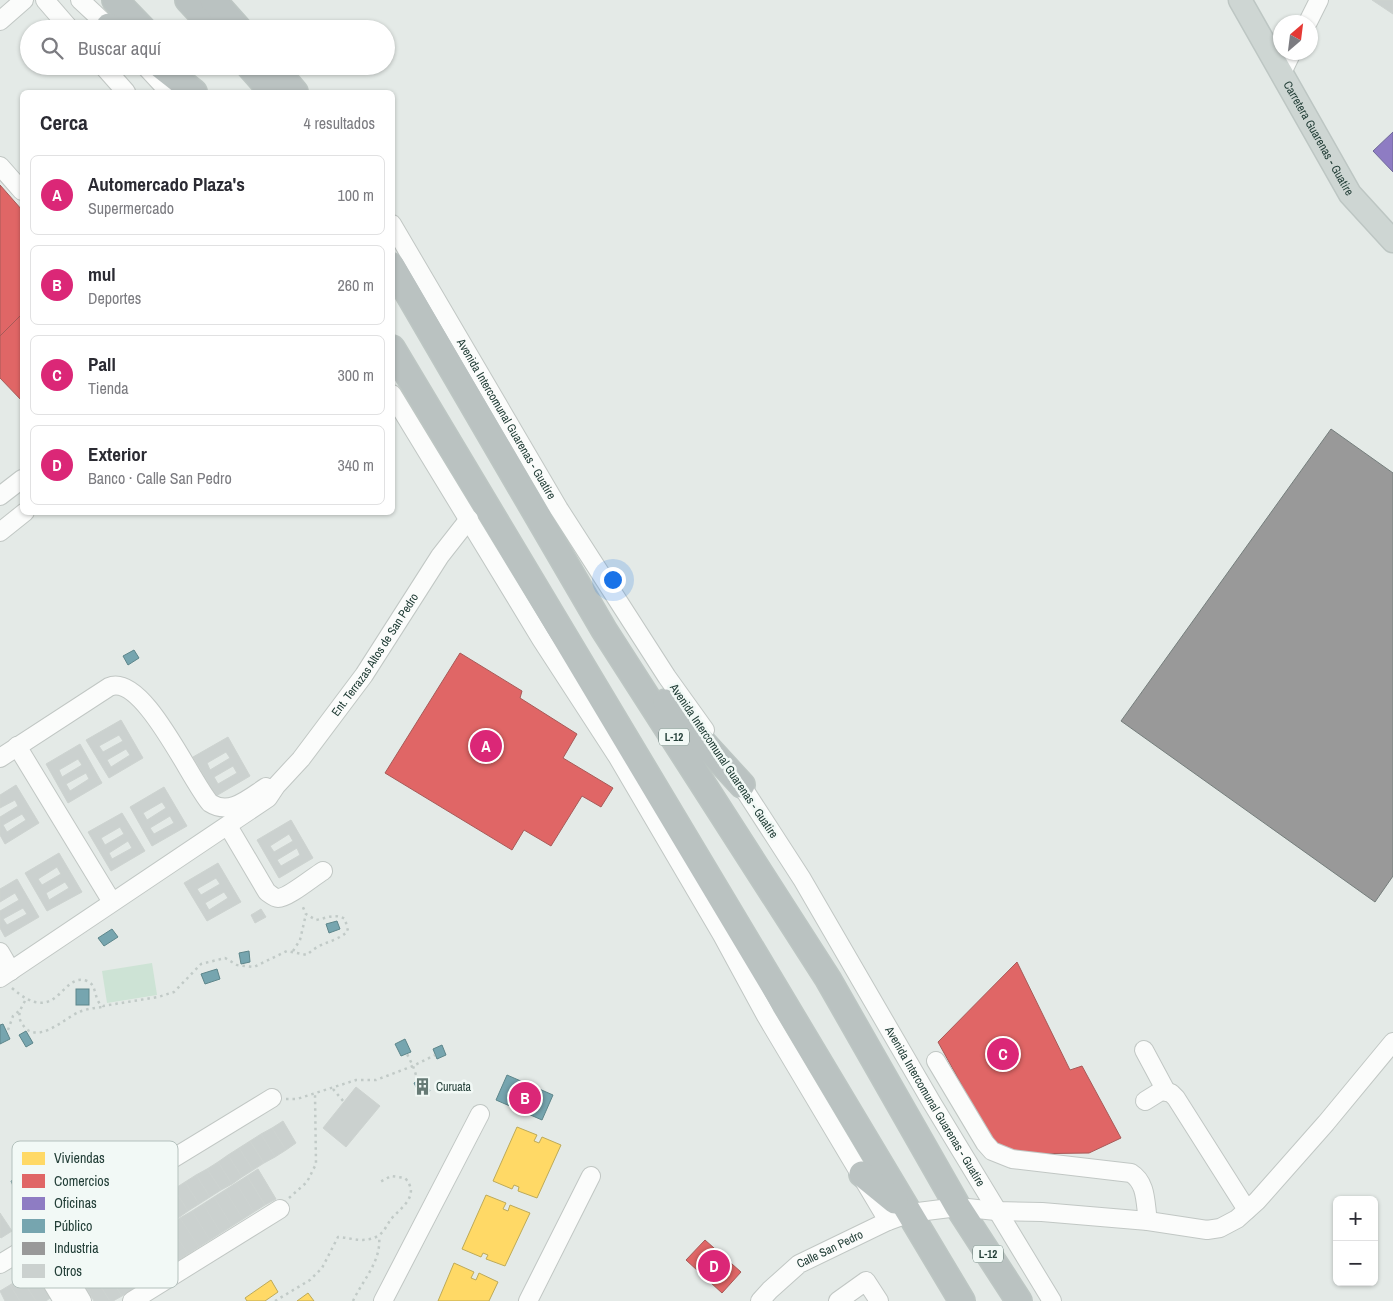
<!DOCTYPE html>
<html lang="es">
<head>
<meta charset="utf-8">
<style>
	body { margin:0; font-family:"Archivo Narrow",sans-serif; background:#f2f2f3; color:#2b2b33 }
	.controls { position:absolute; right:15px; bottom:15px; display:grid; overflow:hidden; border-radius:8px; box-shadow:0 1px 4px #0004 }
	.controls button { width:45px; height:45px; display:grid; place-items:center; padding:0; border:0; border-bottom:1px solid #e1e1e2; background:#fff; color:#2b2b33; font:25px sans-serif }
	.compass { position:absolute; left:1273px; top:15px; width:45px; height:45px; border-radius:50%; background:#fff; box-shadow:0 1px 4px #0004; rotate:28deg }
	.you { position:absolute; left:612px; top:579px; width:18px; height:18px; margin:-12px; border:4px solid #fff; border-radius:50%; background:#1a73e8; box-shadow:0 0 0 8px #1a73e833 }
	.badge { display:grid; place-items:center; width:32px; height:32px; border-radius:50%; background:#db2777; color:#fff; font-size:16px; font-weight:700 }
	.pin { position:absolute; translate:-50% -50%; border:2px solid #fff; box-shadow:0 1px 5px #0006 }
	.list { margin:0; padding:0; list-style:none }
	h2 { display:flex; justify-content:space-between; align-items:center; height:65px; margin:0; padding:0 20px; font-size:21px }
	h2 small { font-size:16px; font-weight:400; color:#7c7c81 }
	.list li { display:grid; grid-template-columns:32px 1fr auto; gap:15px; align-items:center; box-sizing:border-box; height:80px; margin:0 10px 10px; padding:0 10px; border:1px solid #e1e1e2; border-radius:8px }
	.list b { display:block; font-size:19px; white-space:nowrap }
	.list p { margin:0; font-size:16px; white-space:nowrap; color:#7c7c81 }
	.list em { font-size:16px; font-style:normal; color:#7c7c81 }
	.icon { flex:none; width:28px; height:28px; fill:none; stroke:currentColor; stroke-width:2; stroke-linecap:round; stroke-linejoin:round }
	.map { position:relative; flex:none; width:1393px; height:1301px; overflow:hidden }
	.search { position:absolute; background:#fff; box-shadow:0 1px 4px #0004; left:20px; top:20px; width:375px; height:55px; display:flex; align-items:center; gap:12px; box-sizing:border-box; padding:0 18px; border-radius:28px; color:#7c7c81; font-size:19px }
	.panel { position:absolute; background:#fff; box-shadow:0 1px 4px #0004; left:20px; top:90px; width:375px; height:425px; border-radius:8px }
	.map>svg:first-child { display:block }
	.green { fill:#cde3d5 }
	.homes { fill:#ffd966; stroke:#bdaa58 }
	.shops { fill:#e06666; stroke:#a75a58 }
	.offices { fill:#8e7cc3; stroke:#6e6999 }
	.public { fill:#76a5af; stroke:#5d868b }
	.industry { fill:#999; stroke:#757e7c }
	.building { fill:#cbd1cf; stroke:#cdd3d0; fill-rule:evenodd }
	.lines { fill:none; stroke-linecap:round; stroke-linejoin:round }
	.minor-casing { stroke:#c1c7c4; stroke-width:20 }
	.major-casing { stroke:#bdc6c3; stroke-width:25 }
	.highway-casing { stroke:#bdc6c3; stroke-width:28 }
	.path { stroke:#c1cac7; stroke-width:2.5; stroke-dasharray:2.5 4; stroke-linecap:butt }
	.minor { stroke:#fbfcfb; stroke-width:18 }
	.major { stroke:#ced6d3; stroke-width:22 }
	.highway { stroke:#bac2c1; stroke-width:25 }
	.labels { text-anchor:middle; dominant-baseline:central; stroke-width:5; stroke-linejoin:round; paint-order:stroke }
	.shield { fill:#f2f9f6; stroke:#607670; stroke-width:1 }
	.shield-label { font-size:11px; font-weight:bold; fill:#223e37 }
	.street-label { font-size:12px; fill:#223e37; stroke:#f2f9f6 }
	.poi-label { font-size:12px; fill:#223e37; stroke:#f2f9f6; text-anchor:start }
	.key { fill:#f2f9f6; stroke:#b4c1bd; stroke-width:1 }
	.key-label { font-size:14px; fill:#223e37 }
</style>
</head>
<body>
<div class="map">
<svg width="1393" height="1301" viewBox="0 0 1393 1301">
	<rect width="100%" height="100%" fill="#e4eae7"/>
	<path class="green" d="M152,963L157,995L107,1003L102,971Z"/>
	<g class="homes">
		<path d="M517,1127L537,1135L534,1141L539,1143L542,1137L561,1145L537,1198L518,1191L519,1187L514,1185L512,1189L493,1181Z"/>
		<path d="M486,1195L506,1203L503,1209L508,1211L510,1205L530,1213L505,1266L486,1259L488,1255L483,1253L481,1257L462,1249Z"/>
		<path d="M454,1263L474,1272L471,1278L476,1280L479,1273L498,1282L489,1301H438Z"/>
		<path d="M271,1280L278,1292L265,1301H247L245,1298Z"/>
		<path d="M308,1293L314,1301H297Z"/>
	</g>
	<g class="shops">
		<path d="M0,185L22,210V314L0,336Z"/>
		<path d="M22,314V401L0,378V336Z"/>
		<path d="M460,653L522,691L520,698L577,734L563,758L613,788L601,807L582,796L551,846L524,830L512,850L385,773Z"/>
		<path d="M1017,962L1070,1070L1082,1066L1121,1138L1089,1153L1018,1154L993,1142L938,1042Z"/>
		<path d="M705,1240L741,1272L722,1293L686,1260Z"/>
	</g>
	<path class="offices" d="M1393,132V172L1373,151Z"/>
	<g class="public">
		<path d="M134,650L139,658L128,665L123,656Z"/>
		<path d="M337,921L340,929L329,933L326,924Z"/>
		<path d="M112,929L118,937L104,946L98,938Z"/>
		<path d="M249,951L250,962L241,964L239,953Z"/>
		<path d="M217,969L220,979L205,984L201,974Z"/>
		<rect x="76" y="989" width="13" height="16"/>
		<path d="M3,1024L10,1039L0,1044V1025Z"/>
		<path d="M26,1031L33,1043L26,1047L19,1035Z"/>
		<path d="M405,1039L411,1052L401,1056L395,1044Z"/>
		<path d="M442,1045L446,1055L437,1059L433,1049Z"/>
		<path d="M507,1075L553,1095L542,1120L496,1100Z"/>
		<path d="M423,1078L430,1091L420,1095L414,1083Z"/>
		<path d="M23,1175L28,1185L15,1191L11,1181Z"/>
	</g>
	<path class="industry" d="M1331,429L1393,473V876L1375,902L1121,721Z"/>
	<g class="building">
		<path d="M1372,0H1393V14Z"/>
		<path d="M121,720L143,758L109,778L86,740ZM119,735L123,741L103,752L99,746ZM126,749L130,755L111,767L107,760Z"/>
		<path d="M228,737L250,776L216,796L193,757ZM226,752L230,758L210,770L207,763ZM233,766L237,773L218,784L214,777Z"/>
		<path d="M80,744L102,783L68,803L46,764ZM78,759L82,765L62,777L59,770ZM86,773L89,779L70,791L66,784Z"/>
		<path d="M16,785L39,823L5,844L0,835V817L18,806L15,800L0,808V795ZM22,814L26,820L7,832L3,825Z"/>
		<path d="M164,787L187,826L152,846L130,807ZM162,802L166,808L147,820L143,813ZM170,816L174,823L154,834L150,828Z"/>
		<path d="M122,813L145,851L111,871L88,832ZM120,827L124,834L105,845L101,838ZM128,841L132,848L112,859L109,853Z"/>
		<path d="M291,820L313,858L279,878L257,840ZM289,834L293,841L274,852L270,846ZM297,848L300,855L281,866L277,860Z"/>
		<path d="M59,853L82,892L47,911L25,873ZM57,867L61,874L42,885L38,879ZM65,882L69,888L49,900L46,893Z"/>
		<path d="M218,863L241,902L207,921L184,883ZM216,878L220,884L201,895L197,889ZM224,892L228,898L209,910L205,903Z"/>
		<path d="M17,879L39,917L5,937L0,928V911L19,900L15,893L0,902V889ZM23,908L27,914L7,925L3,919Z"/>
		<path d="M261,909L266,917L255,923L251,915Z"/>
		<path d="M356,1087L380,1106L346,1147L323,1128Z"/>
		<path d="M283,1121L296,1143L286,1150L272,1128Z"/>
		<path d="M272,1128L286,1150L275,1157L261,1134Z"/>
		<path d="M261,1134L275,1157L264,1163L250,1141Z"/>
		<path d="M250,1141L264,1163L253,1170L239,1148Z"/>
		<path d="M239,1148L253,1170L242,1177L228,1155Z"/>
		<path d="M228,1155L242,1177L232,1184L218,1162Z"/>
		<path d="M218,1162L232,1184L221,1190L207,1169Z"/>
		<path d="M207,1169L221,1190L210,1197L196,1175Z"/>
		<path d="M258,1169L276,1199L265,1205L247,1176Z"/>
		<path d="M196,1175L210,1197L199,1204L185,1182Z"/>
		<path d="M247,1176L265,1205L254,1212L236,1183Z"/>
		<path d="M185,1182L199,1204L188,1211L174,1189Z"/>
		<path d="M236,1183L254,1212L243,1219L225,1190Z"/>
		<path d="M174,1189L188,1211L178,1218L163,1196Z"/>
		<path d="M225,1190L243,1219L232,1226L214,1197Z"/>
		<path d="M163,1196L178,1218L167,1225L153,1202Z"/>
		<path d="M214,1197L232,1226L221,1233L203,1204Z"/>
		<path d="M203,1204L221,1233L210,1240L192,1211Z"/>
		<path d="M192,1211L210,1240L199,1247L180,1218Z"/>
		<path d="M0,1213L12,1231L1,1238L0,1237Z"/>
		<path d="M180,1218L199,1247L188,1254L169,1225Z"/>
		<path d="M169,1225L188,1254L177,1261L158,1232Z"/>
		<path d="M125,1253L144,1282L133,1289L114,1259Z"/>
		<path d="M114,1259L133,1289L122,1296L103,1267Z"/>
		<path d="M103,1267L122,1296L113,1301H110L92,1273Z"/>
		<path d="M33,1271L50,1298L46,1301H36L21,1278Z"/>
		<path d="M92,1273L110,1301H94L81,1280Z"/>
		<path d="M21,1278L36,1301H20L10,1285Z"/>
		<path d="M10,1285L20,1301H5L0,1291Z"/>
	</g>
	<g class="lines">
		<defs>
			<g id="minor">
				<path d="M45,0L70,29"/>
				<path d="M80,0L111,29"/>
				<path d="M0,21L24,0"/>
				<path d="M1308,22L1319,0"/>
				<path d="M103,66L126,92"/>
				<path d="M145,66L169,92"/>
				<path d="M1282,73L1292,52"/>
				<path d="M0,166L22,191"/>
				<path id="s1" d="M392,224L559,509L667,677L705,730"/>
				<path d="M392,394L541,639L617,756L722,935L766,1016L888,1221"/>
				<path d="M0,496L22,479"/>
				<path d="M0,532L25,512"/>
				<path d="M17,746L112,902"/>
				<path d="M0,758L109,687C143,672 190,780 210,803C230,816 249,798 266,787"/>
				<path id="s2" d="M736,777L802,879L932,1103L1052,1301"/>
				<path d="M228,826L267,892C270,894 274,898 278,898C288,898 313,877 323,871"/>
				<path d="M0,952L11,971"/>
				<path id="s3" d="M0,978L268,798L276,786L301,759L364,675L440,556L469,519"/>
				<path d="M1144,1050L1166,1091"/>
				<path d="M936,1061L985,1143L992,1151L1012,1159L1131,1173C1147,1183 1145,1203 1148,1221"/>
				<path d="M1145,1101L1161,1091L1171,1093L1176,1098L1247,1210"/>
				<path d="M44,1237L82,1301"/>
				<path d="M30,1246L63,1301"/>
				<path d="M0,1264L272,1098"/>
				<path d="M132,1301L280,1209"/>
				<path d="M383,1301L480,1114"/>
				<path d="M528,1301L591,1176"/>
				<path id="s4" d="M760,1301L770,1290L799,1264L888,1221L910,1213L958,1207L996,1211L1042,1212L1148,1221L1207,1230L1220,1228L1237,1219L1257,1201L1326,1123L1393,1042"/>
				<path d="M838,1301L866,1281L879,1301"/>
			</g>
			<g id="major">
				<path id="s5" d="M1240,0L1350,194L1393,241"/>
			</g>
			<g id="highway">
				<path d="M115,0L143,29"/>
				<path d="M188,0L215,29"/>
				<path d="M213,0L239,29"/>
				<path d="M109,26L113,29"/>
				<path d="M161,66L194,92"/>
				<path d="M249,66L272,92"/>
				<path d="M273,66L295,92"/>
				<path d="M392,266L604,630L828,979L958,1207L1019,1301"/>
				<path d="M392,348L962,1301"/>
				<path d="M666,702L742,785"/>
				<path d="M862,1174L895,1201"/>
			</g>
		</defs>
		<use href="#minor" class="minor-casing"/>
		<use href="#major" class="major-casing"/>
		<use href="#highway" class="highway-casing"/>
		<g class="path">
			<path d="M293,951L300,940L306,914"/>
			<path d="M12,988C58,1029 61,971 87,981C98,985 93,1001 103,1006L158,997L174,992L201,964L225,958L237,965L254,967L287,951L307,955C322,940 334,944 348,931L345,919C335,913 327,918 316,920L306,914L302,905"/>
			<path d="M25,1001C21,1008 17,1014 21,1022C35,1048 63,1019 79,1012C86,1009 94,1008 102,1007"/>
			<path d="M8,1030L13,1016L19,1011"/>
			<path d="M418,1081L413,1066L435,1055"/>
			<path d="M333,1089L344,1102"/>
			<path d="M286,1099H297L356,1080H376L413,1066L407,1054"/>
			<path d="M22,1188L38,1224"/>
			<path d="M289,1198L307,1182L316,1164L315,1094"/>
			<path d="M275,1301L310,1280L322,1268L338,1237C352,1238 363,1243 376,1237C383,1234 387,1225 391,1219C403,1206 420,1195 405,1178L391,1176L380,1182"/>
			<path d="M353,1301C362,1281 382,1261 379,1236"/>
		</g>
		<use href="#minor" class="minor"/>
		<use href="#major" class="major"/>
		<use href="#highway" class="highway"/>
	</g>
	<defs>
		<symbol id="building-bare" viewBox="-9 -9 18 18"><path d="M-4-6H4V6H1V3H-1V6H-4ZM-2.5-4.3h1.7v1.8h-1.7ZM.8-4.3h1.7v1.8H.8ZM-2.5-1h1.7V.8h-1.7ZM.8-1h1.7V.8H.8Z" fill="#667a75" stroke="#f2f9f6" stroke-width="2.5" paint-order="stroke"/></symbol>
	</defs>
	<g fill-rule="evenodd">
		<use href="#building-bare" x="410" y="1074" width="25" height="25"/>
	</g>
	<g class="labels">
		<g class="shield">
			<rect x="659" y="728.5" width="30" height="17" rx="4"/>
			<rect x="973" y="1245.5" width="30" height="17" rx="4"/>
		</g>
		<g class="shield-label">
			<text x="674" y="737">L-12</text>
			<text x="988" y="1254">L-12</text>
		</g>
		<g class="street-label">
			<text stroke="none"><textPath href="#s5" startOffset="159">Carretera Guarenas - Guatire</textPath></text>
			<text stroke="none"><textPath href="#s1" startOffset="226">Avenida Intercomunal Guarenas - Guatire</textPath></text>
			<text stroke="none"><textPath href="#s3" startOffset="502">Ent. Terrazas Altos de San Pedro</textPath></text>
			<text transform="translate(724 761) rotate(56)">Avenida Intercomunal Guarenas - Guatire</text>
			<text stroke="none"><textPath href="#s2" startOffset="385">Avenida Intercomunal Guarenas - Guatire</textPath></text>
			<text stroke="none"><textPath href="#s4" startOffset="88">Calle San Pedro</textPath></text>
		</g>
		<g class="poi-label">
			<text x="436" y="1087">Curuata</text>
		</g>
	</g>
	<rect x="12" y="1141" width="166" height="147" rx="8" class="key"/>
	<rect x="22" y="1152" width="23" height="13" fill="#ffd966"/>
	<rect x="22" y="1174" width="23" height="14" fill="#e06666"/>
	<rect x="22" y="1197" width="23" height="13" fill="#8e7cc3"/>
	<rect x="22" y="1219" width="23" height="14" fill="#76a5af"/>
	<rect x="22" y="1242" width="23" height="13" fill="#999"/>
	<rect x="22" y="1264" width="23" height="14" fill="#cbd1cf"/>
	<g class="key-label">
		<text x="54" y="1163">Viviendas</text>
		<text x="54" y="1186">Comercios</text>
		<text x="54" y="1208">Oficinas</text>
		<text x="54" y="1231">Público</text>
		<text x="54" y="1253">Industria</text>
		<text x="54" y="1276">Otros</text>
	</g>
</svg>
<div class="controls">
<button>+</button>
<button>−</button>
</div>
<svg class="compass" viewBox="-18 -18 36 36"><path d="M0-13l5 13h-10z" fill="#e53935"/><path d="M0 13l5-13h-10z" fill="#7c7c81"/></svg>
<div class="you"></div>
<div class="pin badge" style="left:486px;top:746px">A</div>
<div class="pin badge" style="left:525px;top:1098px">B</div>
<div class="pin badge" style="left:1003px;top:1054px">C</div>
<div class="pin badge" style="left:714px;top:1266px">D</div>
<div class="search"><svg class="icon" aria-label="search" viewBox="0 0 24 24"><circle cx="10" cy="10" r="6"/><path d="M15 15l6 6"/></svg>Buscar aquí</div>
<section class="panel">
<h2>Cerca<small>4 resultados</small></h2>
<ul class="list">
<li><span class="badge">A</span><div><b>Automercado Plaza's</b><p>Supermercado</p></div><em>100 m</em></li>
<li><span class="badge">B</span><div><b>mul</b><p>Deportes</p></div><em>260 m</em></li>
<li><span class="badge">C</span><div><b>Pall</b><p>Tienda</p></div><em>300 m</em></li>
<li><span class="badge">D</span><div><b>Exterior</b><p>Banco · Calle San Pedro</p></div><em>340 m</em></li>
</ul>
</section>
</div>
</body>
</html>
